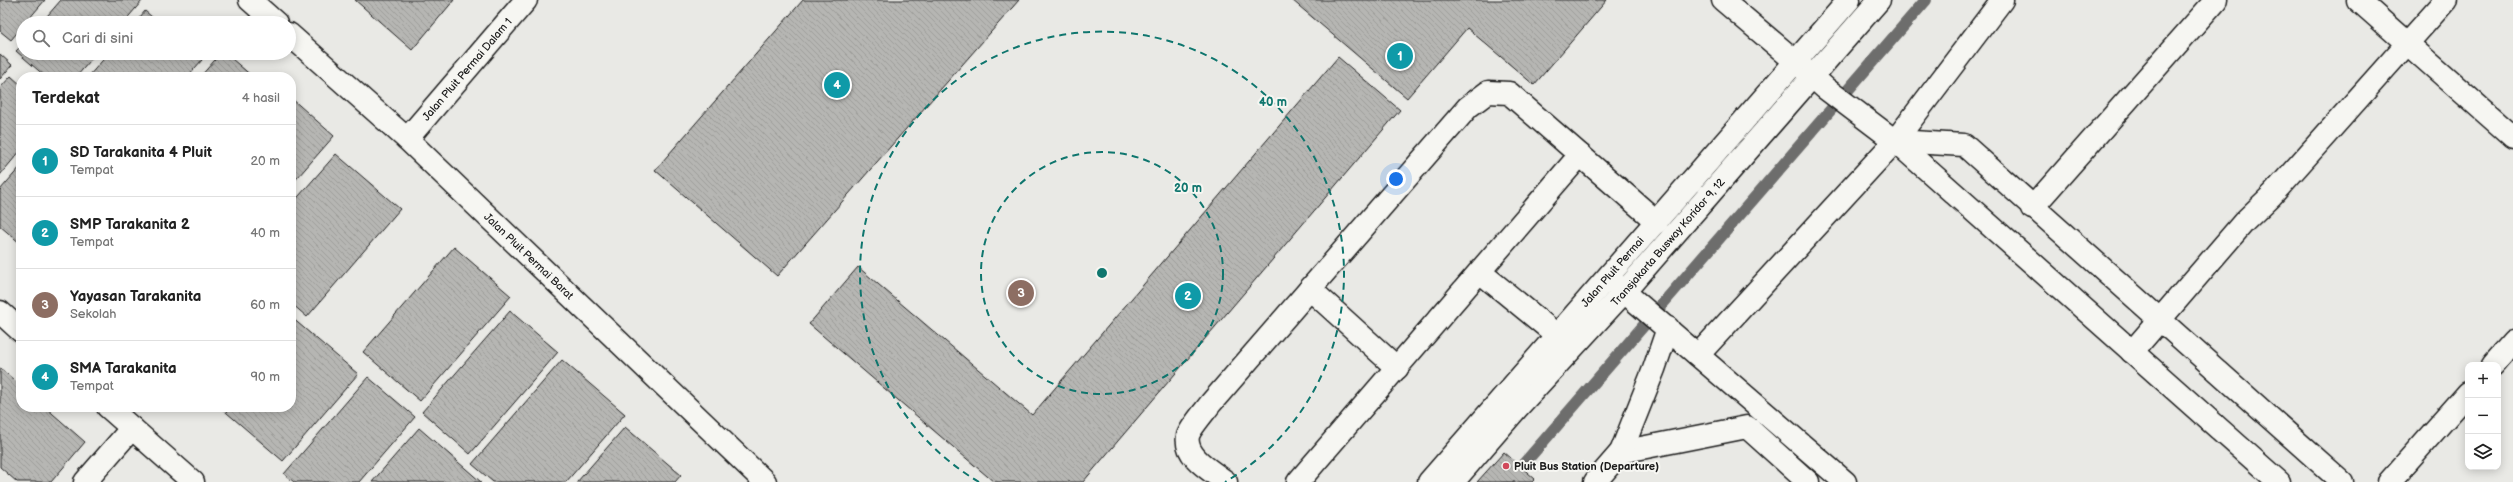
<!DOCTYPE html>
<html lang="id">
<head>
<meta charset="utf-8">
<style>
	body { margin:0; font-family:"Balsamiq Sans",sans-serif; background:#f2f2f2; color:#222 }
	.controls { position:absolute; right:12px; bottom:12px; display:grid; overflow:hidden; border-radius:8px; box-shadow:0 2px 10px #0003 }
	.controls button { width:36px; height:36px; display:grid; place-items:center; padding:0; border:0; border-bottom:1px solid #e0e0e0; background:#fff; color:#222; font:20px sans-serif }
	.you { position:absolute; left:1396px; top:179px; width:14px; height:14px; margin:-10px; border:3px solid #fff; border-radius:50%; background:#1a73e8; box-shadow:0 0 0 6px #1a73e833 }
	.badge { display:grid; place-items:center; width:26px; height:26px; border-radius:50%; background:#db2777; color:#fff; font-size:13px; font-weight:700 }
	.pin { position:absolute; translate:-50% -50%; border:2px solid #fff; box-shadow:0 1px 4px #0006 }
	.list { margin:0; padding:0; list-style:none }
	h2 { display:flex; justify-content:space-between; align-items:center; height:52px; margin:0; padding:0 16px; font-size:17px }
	h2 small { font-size:13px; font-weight:400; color:#767676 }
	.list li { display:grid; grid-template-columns:26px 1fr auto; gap:12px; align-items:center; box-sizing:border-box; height:72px; padding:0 16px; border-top:1px solid #e0e0e0 }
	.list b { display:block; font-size:15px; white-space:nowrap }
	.list p { margin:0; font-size:13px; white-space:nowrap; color:#767676 }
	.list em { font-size:13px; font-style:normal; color:#767676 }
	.icon { flex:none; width:22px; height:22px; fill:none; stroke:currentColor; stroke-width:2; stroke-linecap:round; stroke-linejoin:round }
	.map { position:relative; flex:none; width:2513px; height:482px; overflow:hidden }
	.search { position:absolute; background:#fff; box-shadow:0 2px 10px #0003; left:16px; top:16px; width:280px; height:44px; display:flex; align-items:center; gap:10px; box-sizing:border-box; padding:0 14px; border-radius:22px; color:#767676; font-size:15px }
	.panel { position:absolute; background:#fff; box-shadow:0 2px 10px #0003; left:16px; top:72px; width:280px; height:340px; border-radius:16px }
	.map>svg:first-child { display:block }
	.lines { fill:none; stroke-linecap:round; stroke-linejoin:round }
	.stream { stroke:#6d6d6c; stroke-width:12 }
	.building { fill:url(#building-back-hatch); stroke:#1c1c1c }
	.service-casing { stroke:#1c1c1c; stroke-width:25 }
	.minor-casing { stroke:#1c1c1c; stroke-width:25 }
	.tertiary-casing { stroke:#1c1c1c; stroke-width:25 }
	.service { stroke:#f6f6f2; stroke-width:22 }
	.minor { stroke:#f6f6f2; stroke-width:22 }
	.tertiary { stroke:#f6f6f2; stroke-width:22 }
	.ring { fill:none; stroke:#0f766e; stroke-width:2; stroke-dasharray:7 5 }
	.poi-dot { fill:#d1495b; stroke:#f6f6f2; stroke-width:1.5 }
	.labels { text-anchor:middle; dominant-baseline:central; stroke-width:4; stroke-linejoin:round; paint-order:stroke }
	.street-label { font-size:11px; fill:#1c1c1c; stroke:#f6f6f2 }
	.poi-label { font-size:11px; font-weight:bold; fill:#1c1c1c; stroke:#f6f6f2; text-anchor:start }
	.centre { fill:#0f766e; stroke:#f6f6f2; stroke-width:2 }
	.ring-label { font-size:12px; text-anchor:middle; font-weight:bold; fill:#0f766e; stroke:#f6f6f2; stroke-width:4; stroke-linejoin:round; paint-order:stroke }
</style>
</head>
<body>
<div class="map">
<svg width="2513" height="482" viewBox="0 0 2513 482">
	<defs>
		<pattern id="building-back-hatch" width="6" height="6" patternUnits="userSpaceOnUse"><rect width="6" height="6" fill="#b6b6b3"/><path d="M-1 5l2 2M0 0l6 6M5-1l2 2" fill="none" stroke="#9c9c99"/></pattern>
	</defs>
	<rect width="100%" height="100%" fill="#e9e9e5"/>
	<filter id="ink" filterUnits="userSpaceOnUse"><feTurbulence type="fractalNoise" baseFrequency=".025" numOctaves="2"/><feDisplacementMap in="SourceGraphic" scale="8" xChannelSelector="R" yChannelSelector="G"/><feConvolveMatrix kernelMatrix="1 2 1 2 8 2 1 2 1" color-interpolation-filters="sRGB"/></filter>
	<g filter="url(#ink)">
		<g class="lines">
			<path class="stream" d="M1508,482L1926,0"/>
		</g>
		<g class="building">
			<path d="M0,0H45L11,40L0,31Z"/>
			<path d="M61,0H140L142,1L123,23H41Z"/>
			<path d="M355,0H454L412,50Z"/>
			<path d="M803,0H1019L777,276L655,170Z"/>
			<path d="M1292,0H1607L1534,85L1467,28L1407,98Z"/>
			<path d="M145,11L159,23H135Z"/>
			<path d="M23,44V53H97L76,77H46L16,51Z"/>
			<path d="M109,53H194L202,60L187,77H88Z"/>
			<path d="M221,53H225L253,77H200Z"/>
			<path d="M0,54L12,65L0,79Z"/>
			<path d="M1338,57L1400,110L1083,482H994L809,324L858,267L1032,415Z"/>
			<path d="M11,76L21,85V150L0,175V88Z"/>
			<path d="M291,98L334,136L291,185Z"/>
			<path d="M336,154L400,209L307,317L291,303V205Z"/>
			<path d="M21,166V244L0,226V190Z"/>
			<path d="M454,247L511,296L420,401L363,352Z"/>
			<path d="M510,311L558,352L470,454L422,412Z"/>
			<path d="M291,317L358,374L283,461L220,407H291Z"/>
			<path d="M562,360L625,414L566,482H493L472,464Z"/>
			<path d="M0,368L21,386V407H45L85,442L51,482H17L0,467Z"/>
			<path d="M368,377L415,417L359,482H294L284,474Z"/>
			<path d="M625,427L681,475L675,482H577Z"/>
			<path d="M419,428L481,482H372Z"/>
			<path d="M1504,452L1535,479L1532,482H1477Z"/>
		</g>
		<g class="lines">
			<defs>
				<g id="service">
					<path d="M2358,0L2513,137"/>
					<path d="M1803,68L1825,88L1895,141L2279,482"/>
					<path d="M1895,141L1964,145L2342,482"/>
					<path d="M1580,155L1657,222"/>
					<path d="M2032,208L2216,0"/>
					<path d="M1480,272L1558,336"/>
					<path d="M1614,283L1845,482"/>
					<path d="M1310,289L1397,368"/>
					<path d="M2132,352L2244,222L2272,195L2446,0"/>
					<path d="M1698,355L1895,141L2002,0"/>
					<path d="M2493,365L2513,342"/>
					<path d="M1621,452L1747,427L1808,482"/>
					<path d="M1226,482C1212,471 1184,457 1188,436C1190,428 1206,410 1211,403L1468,107L1488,92L1509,93L1580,155L1298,482"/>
					<path id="s1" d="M1453,482L1517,408L1624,292L1879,0"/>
					<path d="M1595,482L1621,452L1654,369L1668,328"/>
					<path d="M2389,482L2468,393"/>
				</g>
				<g id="minor">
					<path d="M250,0L276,23"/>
					<path d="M1723,0L1796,62"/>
					<path id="s2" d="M289,34L407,139L765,482"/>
					<path id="s3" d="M407,139L526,0"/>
					<path d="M0,312L21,331"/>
					<path d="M108,407L193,482"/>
					<path d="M85,482L132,428"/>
				</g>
				<g id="tertiary">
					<path id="s4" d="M1429,482L1849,0"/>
				</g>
			</defs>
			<use href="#service" class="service-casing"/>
			<use href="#minor" class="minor-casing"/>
			<use href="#tertiary" class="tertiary-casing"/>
			<use href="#service" class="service"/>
			<use href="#minor" class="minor"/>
			<use href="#tertiary" class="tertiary"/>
		</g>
	</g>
	<g class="ring">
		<circle cx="1102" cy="273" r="121"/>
		<path d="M979 482A242 242 0 1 1 1225 482"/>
	</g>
	<circle class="poi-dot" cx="1506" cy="466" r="4"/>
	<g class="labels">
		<g class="street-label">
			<text stroke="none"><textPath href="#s3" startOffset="92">Jalan Pluit Permai Dalam 1</textPath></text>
			<text stroke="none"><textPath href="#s1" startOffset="322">Transjakarta Busway Koridor 9, 12</textPath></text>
			<text stroke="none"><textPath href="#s2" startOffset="327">Jalan Pluit Permai Barat</textPath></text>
			<text stroke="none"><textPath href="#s4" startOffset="279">Jalan Pluit Permai</textPath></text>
		</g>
		<g class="poi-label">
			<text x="1514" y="466">Pluit Bus Station (Departure)</text>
		</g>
	</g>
	<circle cx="1102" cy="273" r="6" class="centre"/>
	<g class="ring-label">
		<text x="1273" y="106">40 m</text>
		<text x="1188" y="192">20 m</text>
	</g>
</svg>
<div class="controls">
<button>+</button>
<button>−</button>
<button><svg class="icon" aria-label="layers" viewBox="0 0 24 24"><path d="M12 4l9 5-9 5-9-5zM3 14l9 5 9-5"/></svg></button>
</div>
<div class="you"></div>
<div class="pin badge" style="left:1400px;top:56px;background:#0f9aa8">1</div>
<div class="pin badge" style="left:1188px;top:296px;background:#0f9aa8">2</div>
<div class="pin badge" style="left:1021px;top:293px;background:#8d6e63">3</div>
<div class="pin badge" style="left:837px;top:85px;background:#0f9aa8">4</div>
<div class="search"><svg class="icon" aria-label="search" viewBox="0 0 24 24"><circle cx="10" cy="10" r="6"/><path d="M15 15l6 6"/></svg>Cari di sini</div>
<section class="panel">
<h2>Terdekat<small>4 hasil</small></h2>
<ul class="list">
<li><span class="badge" style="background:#0f9aa8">1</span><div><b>SD Tarakanita 4 Pluit</b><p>Tempat</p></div><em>20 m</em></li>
<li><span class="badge" style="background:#0f9aa8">2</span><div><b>SMP Tarakanita 2</b><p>Tempat</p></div><em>40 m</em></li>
<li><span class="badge" style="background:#8d6e63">3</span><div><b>Yayasan Tarakanita</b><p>Sekolah</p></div><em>60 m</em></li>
<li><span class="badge" style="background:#0f9aa8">4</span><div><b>SMA Tarakanita</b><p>Tempat</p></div><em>90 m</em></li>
</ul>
</section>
</div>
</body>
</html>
